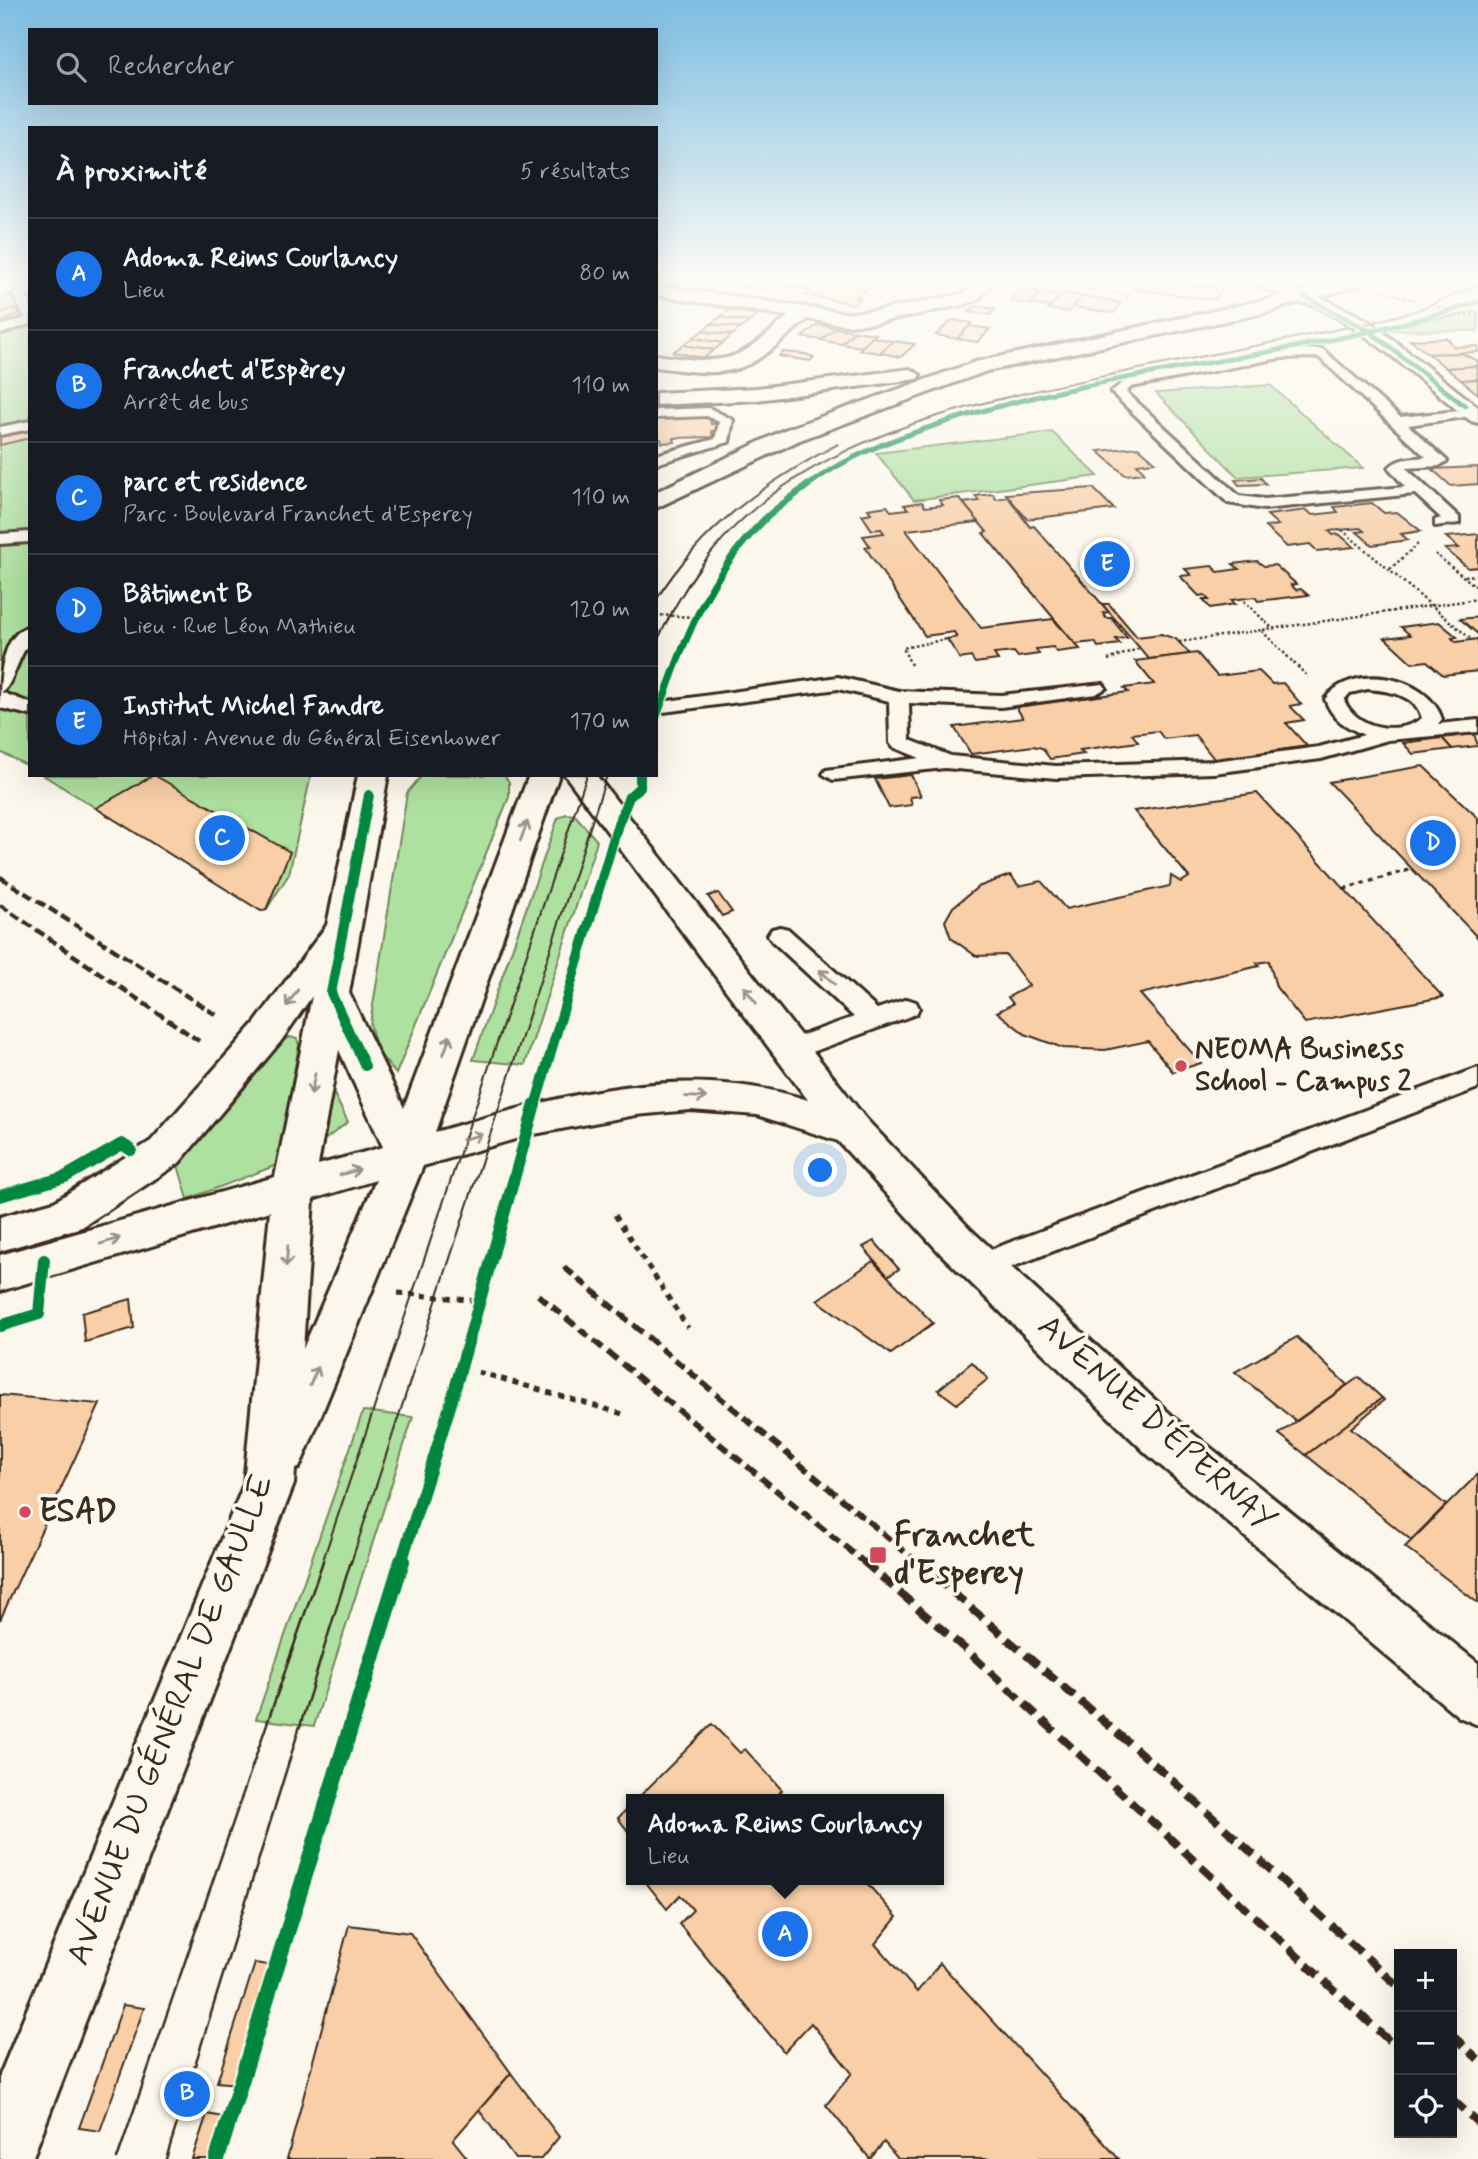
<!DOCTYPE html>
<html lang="fr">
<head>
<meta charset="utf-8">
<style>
	body { margin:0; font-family:Mynerve,sans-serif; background:#242831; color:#f1f3f6 }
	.controls { position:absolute; right:21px; bottom:21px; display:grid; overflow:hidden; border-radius:0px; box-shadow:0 7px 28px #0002 }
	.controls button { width:63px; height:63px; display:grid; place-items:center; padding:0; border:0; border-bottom:2px solid #363941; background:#171b24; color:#f1f3f6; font:35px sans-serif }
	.you { position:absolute; left:821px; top:1171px; width:24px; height:24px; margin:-18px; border:5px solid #fff; border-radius:50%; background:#1a73e8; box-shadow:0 0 0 10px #1a73e833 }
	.badge { display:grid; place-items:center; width:46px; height:46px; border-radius:50%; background:#1a73e8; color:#fff; font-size:23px; font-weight:700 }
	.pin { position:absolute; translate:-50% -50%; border:4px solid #fff; box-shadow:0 2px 7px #0006 }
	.popup { position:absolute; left:626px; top:1794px; width:318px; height:91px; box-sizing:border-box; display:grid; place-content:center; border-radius:0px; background:#171b24; filter:drop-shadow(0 2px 5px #0005); font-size:23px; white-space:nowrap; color:#9ea1a6 }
	.popup b { font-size:26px; color:#f1f3f6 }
	.popup::after { content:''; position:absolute; left:50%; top:100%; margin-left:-14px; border:14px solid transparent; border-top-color:#171b24 }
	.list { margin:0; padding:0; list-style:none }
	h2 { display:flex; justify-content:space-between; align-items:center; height:91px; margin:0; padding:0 28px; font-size:30px }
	h2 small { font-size:23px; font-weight:400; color:#9ea1a6 }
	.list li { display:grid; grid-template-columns:46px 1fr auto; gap:21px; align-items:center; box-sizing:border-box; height:112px; padding:0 28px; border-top:2px solid #363941 }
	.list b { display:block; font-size:26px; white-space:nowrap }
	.list p { margin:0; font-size:23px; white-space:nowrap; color:#9ea1a6 }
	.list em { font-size:23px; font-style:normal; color:#9ea1a6 }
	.icon { flex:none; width:38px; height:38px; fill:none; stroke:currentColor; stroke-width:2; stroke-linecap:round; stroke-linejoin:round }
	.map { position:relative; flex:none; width:1478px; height:2159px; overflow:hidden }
	.search { position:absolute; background:#171b24; box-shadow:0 7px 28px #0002; left:28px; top:28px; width:630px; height:77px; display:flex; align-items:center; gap:18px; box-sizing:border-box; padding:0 24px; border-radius:0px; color:#9ea1a6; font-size:26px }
	.panel { position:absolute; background:#171b24; box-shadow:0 7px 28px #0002; left:28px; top:126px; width:630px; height:651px; border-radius:0px }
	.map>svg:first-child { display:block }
	.green { fill:#aee0a0; stroke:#74855f; stroke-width:2 }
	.building { fill:#f8cfa7; stroke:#3b2a1e; stroke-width:2 }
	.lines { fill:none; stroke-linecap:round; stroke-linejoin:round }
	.lane-casing { stroke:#3b2a1e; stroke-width:6 }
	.street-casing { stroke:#3b2a1e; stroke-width:6 }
	.secondary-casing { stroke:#3b2a1e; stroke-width:6 }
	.path-far2 { stroke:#3b2a1e; stroke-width:2.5; stroke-dasharray:2.5 2.5; stroke-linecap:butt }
	.path-far1 { stroke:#3b2a1e; stroke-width:3.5; stroke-dasharray:4.5 4.5; stroke-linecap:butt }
	.path { stroke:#3b2a1e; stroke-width:5; stroke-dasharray:6 6; stroke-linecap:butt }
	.lane { fill:#fbf7ec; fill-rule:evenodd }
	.street { fill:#fbf7ec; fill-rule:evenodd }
	.secondary { fill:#fbf7ec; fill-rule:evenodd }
	.tram-far1 { stroke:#3b2a1e; stroke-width:2 }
	.tram { stroke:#3b2a1e; stroke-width:2.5 }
	.rail-far2 { stroke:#3b2a1e; stroke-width:4.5; stroke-dasharray:10 4.5; stroke-linecap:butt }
	.rail-far1 { stroke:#3b2a1e; stroke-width:6; stroke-dasharray:12 6; stroke-linecap:butt }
	.rail { stroke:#3b2a1e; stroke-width:8; stroke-dasharray:16 8; stroke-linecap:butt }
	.cycleway-far4-casing { stroke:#fbf7ec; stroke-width:8 }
	.cycleway-far3-casing { stroke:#fbf7ec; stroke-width:10 }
	.cycleway-far2-casing { stroke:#fbf7ec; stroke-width:13 }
	.cycleway-far1-casing { stroke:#fbf7ec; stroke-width:17 }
	.cycleway-casing { stroke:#fbf7ec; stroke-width:20 }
	.cycleway-far4 { stroke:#00873e; stroke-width:5 }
	.cycleway-far3 { stroke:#00873e; stroke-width:7 }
	.cycleway-far2 { stroke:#00873e; stroke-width:10 }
	.cycleway-far1 { stroke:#00873e; stroke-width:12 }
	.cycleway { stroke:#00873e; stroke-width:16 }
	.oneway { stroke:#9b9085 }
	.poi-dot { fill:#d1495b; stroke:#fbf7ec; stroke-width:2.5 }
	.labels { text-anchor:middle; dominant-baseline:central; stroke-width:7; stroke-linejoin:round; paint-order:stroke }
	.poi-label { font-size:28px; font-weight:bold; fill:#3b2a1e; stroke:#fbf7ec; text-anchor:start }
	.near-street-label { font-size:33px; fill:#3b2a1e; stroke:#fbf7ec }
	.near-poi-label { font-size:33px; font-weight:bold; fill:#3b2a1e; stroke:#fbf7ec; text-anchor:start }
</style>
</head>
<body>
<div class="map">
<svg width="1478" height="2159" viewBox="0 0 1478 2159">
	<rect width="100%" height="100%" fill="#fbf7ec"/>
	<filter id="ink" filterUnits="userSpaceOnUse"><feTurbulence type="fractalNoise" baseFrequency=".0143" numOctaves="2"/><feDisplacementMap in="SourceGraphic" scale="14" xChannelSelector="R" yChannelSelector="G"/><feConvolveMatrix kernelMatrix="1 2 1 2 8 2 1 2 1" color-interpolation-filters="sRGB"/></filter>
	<g filter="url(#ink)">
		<g class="green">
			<path d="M30,282V767L0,752V299Z"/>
			<path d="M1478,311V331L1383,330L1467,313Z"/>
			<path d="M1270,385L1363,468L1238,477L1156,393Z"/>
			<path d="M1052,432L1098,476L914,500L876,453Z"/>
			<path d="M43,775H311L289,874L266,910L261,911Z"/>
			<path d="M422,775H504L509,782V797L396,1074L377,1051L370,1024L407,793Z"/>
			<path d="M566,814L575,815L597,841L525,1065L473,1060L558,818Z"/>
			<path d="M290,1037L297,1039L299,1045L277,1165L188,1199L177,1162L235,1100L282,1041Z"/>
			<path d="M329,1084L348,1122L318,1145Z"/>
			<path d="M363,1411L413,1417L314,1726L256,1719Z"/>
		</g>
		<g class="building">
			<path d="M722,281H880L855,298L860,299L854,304L805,295L811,290L775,285L769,289L752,288L718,283Z"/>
			<path d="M1139,281H1162L1154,292L1133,289Z"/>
			<path d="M1162,281L1222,289L1215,300L1154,292Z"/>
			<path d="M1020,289L1031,291L1041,292L1030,304L1010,301Z"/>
			<path d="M1041,292L1050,294L1061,295L1050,307L1030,304Z"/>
			<path d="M1063,293L1082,296L1069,312L1048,309Z"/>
			<path d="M1082,296L1103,299L1121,303L1114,313L1073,307Z"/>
			<path d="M975,306L995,309L990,315L969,312Z"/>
			<path d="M12,309L22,312L0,323V313Z"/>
			<path d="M729,310L758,315L749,322L720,317Z"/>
			<path d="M720,317L749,322L741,328L711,324Z"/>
			<path d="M952,320L972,323L957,339L936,335Z"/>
			<path d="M711,324L741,328L732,335L702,331Z"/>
			<path d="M817,325L826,326L836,328L821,340L802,337Z"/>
			<path d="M969,326L990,329L978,342L957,339Z"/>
			<path d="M836,328L855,331L841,344L821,340Z"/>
			<path d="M702,331L732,335L723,343L693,338Z"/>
			<path d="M855,331L876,334L862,347L841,344Z"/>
			<path d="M872,337L893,341L880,353L859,350Z"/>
			<path d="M693,338L723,343L714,350L683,345Z"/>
			<path d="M1447,338L1454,347L1478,346V352L1429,354L1410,340Z"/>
			<path d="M893,341L915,344L901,357L880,353Z"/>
			<path d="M683,345L714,350L704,358L673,352Z"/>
			<path d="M783,352L805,354L814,357L810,361L779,356Z"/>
			<path d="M1461,353L1478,361V366L1446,368L1429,354Z"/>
			<path d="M1477,366L1478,379L1461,380L1446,368Z"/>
			<path d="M1478,379V394L1461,380Z"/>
			<path d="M710,414L711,424H719L716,431H712L713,437L674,438L675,442L662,443L661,439H656V416Z"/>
			<path d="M30,429V438L0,445V436Z"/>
			<path d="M1138,447L1155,462L1137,464L1145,473L1125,475L1098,451Z"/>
			<path d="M1478,467V484L1451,486L1432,469Z"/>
			<path d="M1261,478L1266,484L1239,485L1235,480Z"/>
			<path d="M1093,488L1114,509L1027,519L1006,494Z"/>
			<path d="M993,494L996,499L1008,497L1030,527L1034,526L1109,612L1103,613L1106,618H1111L1127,638L1116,639L1120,644L1098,647L1095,642L1075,644L983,533L987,532L963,503L979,501L975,496Z"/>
			<path d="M959,498L979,522L906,530L981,628L1053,619L1080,649L1057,652L1053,647L1036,649L1039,654L1018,657L1014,652L994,654L998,660L975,663L971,657L960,659L947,639L957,637L954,632L925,636L865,547L870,546L863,536L884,533L881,529L872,530L862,515L871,513L868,509L887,506L891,511L908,509L904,505L922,502L925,507L943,505L939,500Z"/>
			<path d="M1372,503L1384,513L1397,512L1421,531L1401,534L1408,540L1372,545L1357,532L1364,531L1360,528L1329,531L1333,535L1339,534L1354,547L1317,551L1310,544L1287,547L1265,527L1278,525L1267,515L1307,510L1312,515L1338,512L1334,507Z"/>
			<path d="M1478,534V567L1468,568L1445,549L1459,548L1446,537Z"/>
			<path d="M1257,561L1264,566L1275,565L1296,584L1291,585L1296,590L1301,589L1308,595L1258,601L1255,597L1231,600L1235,604L1210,608L1203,600H1209L1204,595L1199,596L1180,576L1191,575L1185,569L1212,566L1218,572L1239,569L1233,564Z"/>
			<path d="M1102,604H1109L1137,637L1161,634L1176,639L1190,654L1149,659Z"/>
			<path d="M1478,617V634L1460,619Z"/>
			<path d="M1439,622L1457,637L1452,638L1456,642L1478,639V671L1443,675L1427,661L1412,663L1385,638L1410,635L1401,627Z"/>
			<path d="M1197,653L1217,676L1259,671L1272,684L1283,683L1301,704L1290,706L1304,720L1286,723L1307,746L1215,760L1195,735L1164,739L1158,731L1132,734L1138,742L1080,750L1084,754L1050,759L1042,748L1033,746L971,754L954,727L1023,718L1016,707L1128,692L1124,688L1154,684L1135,661Z"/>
			<path d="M1474,734L1478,746L1452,749L1442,738Z"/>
			<path d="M1442,738L1452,749L1413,754L1403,743Z"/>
			<path d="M1423,766L1478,818V938L1329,782Z"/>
			<path d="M154,775L290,852L266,910L261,911L96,808Z"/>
			<path d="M911,775L921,796L910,797L912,805L889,808L875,779Z"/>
			<path d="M1257,793L1443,997L1305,1023L1276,987L1269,961L1257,963L1259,966L1140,994L1201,1063L1173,1072L1148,1041L1105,1050L1063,1048L1025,1034L997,1012L1013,1004L1008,997L1029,986L1006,955L976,956L951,938L945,921L953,907L978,887L1010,875L1019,886L1041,881L1066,909L1170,886L1171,876L1181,882L1189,877L1134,811Z"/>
			<path d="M718,893L732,912L722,916L708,896Z"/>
			<path d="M874,1241L899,1269L888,1276L863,1247Z"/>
			<path d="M873,1261L933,1323L891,1354L817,1300Z"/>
			<path d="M131,1299L134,1328L85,1342L82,1313Z"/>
			<path d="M1297,1337L1347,1385L1296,1421L1235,1372Z"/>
			<path d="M972,1362L988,1379L957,1404L938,1390Z"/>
			<path d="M1359,1377L1382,1398L1306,1455L1279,1434Z"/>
			<path d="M0,1395L100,1404L0,1620Z"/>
			<path d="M1382,1398L1384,1400L1351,1428L1446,1505L1411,1540L1306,1455Z"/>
			<path d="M1478,1474V1603L1405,1547Z"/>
			<path d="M712,1724L740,1753L745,1749L782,1790L777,1796L779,1799H637Z"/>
			<path d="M631,1805V1835L618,1818Z"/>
			<path d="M644,1880H864L897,1917L875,1944L917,1992L940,1963L1119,2159H898L884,2142L870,2159L826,2105L852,2073L811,2023L784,2052L679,1924L693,1910L680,1895L667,1909Z"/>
			<path d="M349,1925L410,1933L511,2073L453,2140L468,2159H287Z"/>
			<path d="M255,1963L274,1966L238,2084L217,2082Z"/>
			<path d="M123,2005L144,2008L100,2131L79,2128Z"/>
			<path d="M511,2073L559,2137L541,2159H515L479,2110Z"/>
			<path d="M207,2114L228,2118L215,2159H192Z"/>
		</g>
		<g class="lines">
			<defs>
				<g id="lane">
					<path d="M30,284V293L26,296L30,304V324L0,334V326L25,318L13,295Z"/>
					<path d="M1322,349L1400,417L1477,409L1478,414L1472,416L1408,425L1447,461L1439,466L1406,468L1459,517V523L1435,526V520L1441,518L1415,494L1264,509L1228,503L1111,392L1126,380L1280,350ZM1319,357L1426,457C1413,459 1398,457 1389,468L1405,487L1264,499L1239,496L1126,392L1131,387L1280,358Z"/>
					<path d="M709,408L733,420L729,442L656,464V455L715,439L719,422L707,416L656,418V410Z"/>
					<path d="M30,421V429L0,435V427Z"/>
					<path d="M30,532V542L0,544V534Z"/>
					<path d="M30,626V642C18,655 12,689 1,692L30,703V715L0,708C0,681 0,634 30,626Z"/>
					<path d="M838,677L899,691L1001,695L1103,684L1106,688L1096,694L1001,707L909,703L910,740L951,756L1056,766L1214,761L1319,747L1364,735C1345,726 1332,719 1325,699C1351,662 1428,675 1442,719L1438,724L1478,720V732L1388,740L1321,759L1214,773L1056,778L945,768L833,780L823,774L826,770L920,758L893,747L890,743L889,701L838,689L656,713V703L661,702ZM1368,689C1389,691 1415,694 1422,718C1399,736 1356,729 1344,700L1350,693Z"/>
					<path d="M780,927L788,929L877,1009L907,999L916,1002L919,1008L916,1014L801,1056L792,1058L783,1056L779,1049L783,1042L854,1017L772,941L768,935L772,929Z"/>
					<path d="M1478,1068V1088L991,1275L981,1278L971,1275L966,1266L971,1257Z"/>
				</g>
				<g id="street">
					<path d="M977,281H995L978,300L962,305L875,323L846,325L807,319C745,373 741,379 656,367V355C726,365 736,364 788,316L656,295V285L846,313L875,311L957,295L966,292Z"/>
					<path d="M1248,281H1273L1302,291L1335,281H1362L1359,285L1320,297L1369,321L1478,407V423L1471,421C1440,397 1335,301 1300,303C1289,303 1275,311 1264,313L987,371L800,440L656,508V492L784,430L975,362L1283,296Z"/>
					<path d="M910,369L920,375L917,379L757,400L656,405V393L757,388Z"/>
				</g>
				<path id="secondary" d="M358,775H388L349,993L404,1108L529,775H559L435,1132C560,1096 680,1060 808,1100L565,775H596L866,1119L971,1230L1181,1424L1478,1663V1725L1459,1717L1147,1454L941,1254L838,1141L757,1115L690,1110L636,1115L529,1135L423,1166L306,1452L299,1468L295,1469L294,1484L32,2159H0V2075L244,1484L270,1211L0,1291V1255L275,1177L312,996L281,1041L179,1163L82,1227L0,1251V1217L54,1202L151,1141L255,1023L327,925ZM339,1050L383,1147L318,1165ZM376,1180L303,1349L313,1199Z"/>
			</defs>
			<use href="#lane" class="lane-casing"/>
			<use href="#street" class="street-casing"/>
			<use href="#secondary" class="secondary-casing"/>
			<g class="path-far2">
				<path d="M1027,281L1112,292L1136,299"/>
				<path d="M1384,291L1414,300"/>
				<path d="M1437,307L1452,311"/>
				<path d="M1426,319L1478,314"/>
				<path d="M1342,530L1472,640"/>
				<path d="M1435,554L1478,588"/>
				<path d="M1390,569L1418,544"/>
				<path d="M1465,576L1478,575"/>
				<path d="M1244,601L1273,629"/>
				<path d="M656,615L694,617"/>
				<path d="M1262,631L1308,677"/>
				<path d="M1179,642L1478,599"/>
				<path d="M1108,660L1140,648"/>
				<path d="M911,665L903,648L947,639"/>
			</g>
			<path class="path-far1" d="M1344,889L1412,869"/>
			<g class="path">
				<path d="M615,1215L688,1328"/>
				<path d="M398,1293L478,1301"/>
				<path d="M478,1372L623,1414"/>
			</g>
			<use href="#lane" class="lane"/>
			<use href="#street" class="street"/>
			<use href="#secondary" class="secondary"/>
			<g class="tram-far1">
				<path d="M656,600C701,528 764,483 838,444"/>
				<path d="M656,643C672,611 688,581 711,553C805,435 975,403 1114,374C1201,357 1287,339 1374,322L1415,311L1478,285"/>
				<path d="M322,1563L587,775"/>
				<path d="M351,1563L607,775"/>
			</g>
			<g class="tram">
				<path d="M117,2159L323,1561"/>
				<path d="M166,2159L351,1561"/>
			</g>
			<g class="rail-far2">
				<path d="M0,877L218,1016"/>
				<path d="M0,905L199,1041"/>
			</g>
			<g class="rail-far1">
				<path d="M564,1267L918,1563"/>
				<path d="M538,1295L865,1563"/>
			</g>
			<g class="rail">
				<path d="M863,1561L973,1656L1399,2050"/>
				<path d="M916,1561L1163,1772L1399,1987"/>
				<path d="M1452,2035L1478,2059"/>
				<path d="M1452,2099L1478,2123"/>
			</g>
			<defs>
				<g id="cycleway-far4">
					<path d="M1303,296L1368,330L1465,406"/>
					<path d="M806,487C848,454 905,435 955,419C1126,366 1308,357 1478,302"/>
				</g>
				<path id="cycleway-far3" d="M656,719C684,643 704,581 762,522C775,508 793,497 808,485"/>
				<g id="cycleway-far2">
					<path d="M365,1066L331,993L369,795"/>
					<path d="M535,1106L618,824L629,797L640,787V775"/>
				</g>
				<g id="cycleway-far1">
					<path d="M0,1196L65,1177L122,1144L131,1150"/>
					<path d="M0,1326L39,1314L44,1260"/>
					<path d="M401,1563L451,1403L535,1104"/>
				</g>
				<path id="cycleway" d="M217,2159L402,1561"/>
			</defs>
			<use href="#cycleway-far4" class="cycleway-far4-casing"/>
			<use href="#cycleway-far3" class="cycleway-far3-casing"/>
			<use href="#cycleway-far2" class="cycleway-far2-casing"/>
			<use href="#cycleway-far1" class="cycleway-far1-casing"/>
			<use href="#cycleway" class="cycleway-casing"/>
			<use href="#cycleway-far4" class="cycleway-far4"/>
			<use href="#cycleway-far3" class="cycleway-far3"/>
			<use href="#cycleway-far2" class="cycleway-far2"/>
			<use href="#cycleway-far1" class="cycleway-far1"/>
			<use href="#cycleway" class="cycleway"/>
		</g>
		<defs><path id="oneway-shaft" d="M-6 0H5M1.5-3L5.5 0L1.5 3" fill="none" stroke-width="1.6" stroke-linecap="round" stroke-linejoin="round" transform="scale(1.75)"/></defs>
		<g class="oneway">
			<use href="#oneway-shaft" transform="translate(524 831) rotate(-70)"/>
			<use href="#oneway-shaft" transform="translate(827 977) rotate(-137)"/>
			<use href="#oneway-shaft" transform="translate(750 995) rotate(-128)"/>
			<use href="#oneway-shaft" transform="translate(292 998) rotate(125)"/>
			<use href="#oneway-shaft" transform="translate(447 1045) rotate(-70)"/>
			<use href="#oneway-shaft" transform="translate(313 1084) rotate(101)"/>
			<use href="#oneway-shaft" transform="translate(696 1097) rotate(2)"/>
			<use href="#oneway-shaft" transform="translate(472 1137) rotate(-15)"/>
			<use href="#oneway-shaft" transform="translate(350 1172) rotate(-16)"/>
			<use href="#oneway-shaft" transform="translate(110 1241) rotate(-17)"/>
			<use href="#oneway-shaft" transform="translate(287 1256) rotate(95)"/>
			<use href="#oneway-shaft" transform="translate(314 1376) rotate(-67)"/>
		</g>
	</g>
	<linearGradient id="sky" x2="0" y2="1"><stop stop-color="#7cbde1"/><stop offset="0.48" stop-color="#fdfbf6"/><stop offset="1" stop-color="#fdfbf6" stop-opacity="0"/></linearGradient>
	<rect width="1478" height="583" fill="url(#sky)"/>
	<g class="poi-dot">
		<circle cx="1181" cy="1066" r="7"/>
		<circle cx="25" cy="1512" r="7"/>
		<rect x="869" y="1546" width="18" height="18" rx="3.5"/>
	</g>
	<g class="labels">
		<g class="poi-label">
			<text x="1195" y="1050">NEOMA Business<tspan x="1195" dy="32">School - Campus 2</tspan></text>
		</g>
		<g class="near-street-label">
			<text transform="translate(1156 1424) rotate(42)">AVENUE D'ÉPERNAY</text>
			<text transform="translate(171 1720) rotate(-69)">AVENUE DU GÉNÉRAL DE GAULLE</text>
		</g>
		<g class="near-poi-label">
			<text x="39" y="1512">ESAD</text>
			<text x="894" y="1536">Franchet<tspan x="894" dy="38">d'Esperey</tspan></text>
		</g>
	</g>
</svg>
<div class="controls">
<button>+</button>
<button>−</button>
<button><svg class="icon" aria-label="locate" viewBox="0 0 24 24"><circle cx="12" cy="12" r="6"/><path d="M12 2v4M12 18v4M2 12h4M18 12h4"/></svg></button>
</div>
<div class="you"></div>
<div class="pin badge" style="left:785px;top:1934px">A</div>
<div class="popup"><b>Adoma Reims Courlancy</b>Lieu</div>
<div class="pin badge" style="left:187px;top:2094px">B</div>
<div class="pin badge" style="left:222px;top:838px">C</div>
<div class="pin badge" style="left:1433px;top:843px">D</div>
<div class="pin badge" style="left:1107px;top:564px">E</div>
<div class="search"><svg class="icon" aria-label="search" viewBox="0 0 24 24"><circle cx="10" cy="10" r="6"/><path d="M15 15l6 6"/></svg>Rechercher</div>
<section class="panel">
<h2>À proximité<small>5 résultats</small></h2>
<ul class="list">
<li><span class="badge">A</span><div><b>Adoma Reims Courlancy</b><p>Lieu</p></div><em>80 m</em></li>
<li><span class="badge">B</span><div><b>Franchet d'Espèrey</b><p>Arrêt de bus</p></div><em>110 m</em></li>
<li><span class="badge">C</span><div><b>parc et residence</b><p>Parc · Boulevard Franchet d'Esperey</p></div><em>110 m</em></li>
<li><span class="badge">D</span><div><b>Bâtiment B</b><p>Lieu · Rue Léon Mathieu</p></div><em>120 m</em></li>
<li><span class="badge">E</span><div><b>Institut Michel Fandre</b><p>Hôpital · Avenue du Général Eisenhower</p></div><em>170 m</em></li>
</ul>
</section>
</div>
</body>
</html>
